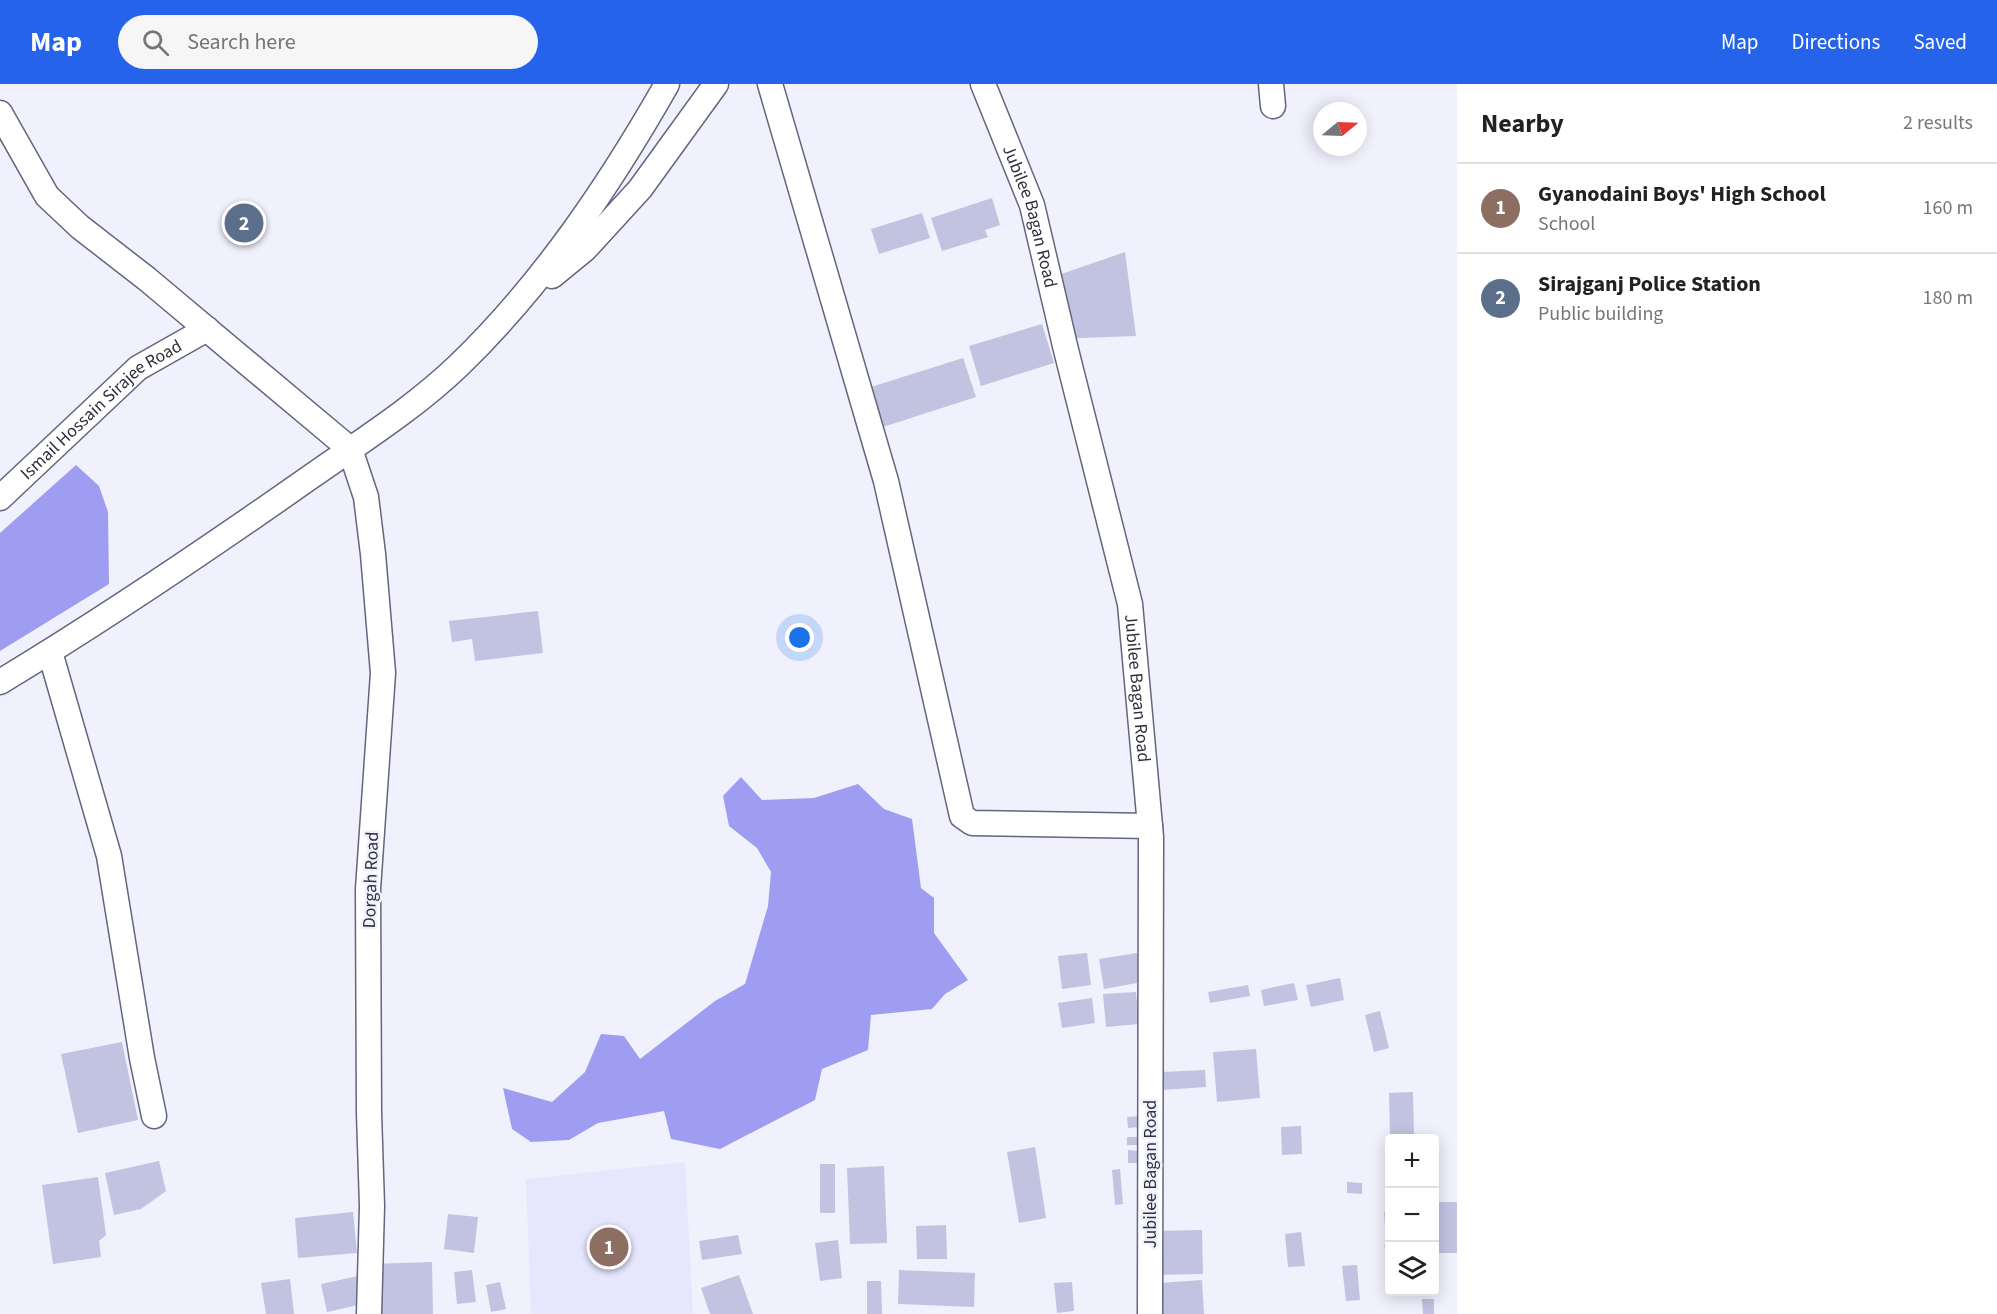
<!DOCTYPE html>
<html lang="en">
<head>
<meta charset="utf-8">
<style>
	body { margin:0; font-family:"Source Sans 3",sans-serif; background:#f6f6f6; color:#222 }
	.controls { position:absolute; right:18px; bottom:18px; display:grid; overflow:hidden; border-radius:6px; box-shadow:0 3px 15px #0003 }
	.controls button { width:54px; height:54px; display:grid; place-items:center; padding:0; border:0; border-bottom:2px solid #e0e0e0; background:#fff; color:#222; font:30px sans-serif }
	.compass { position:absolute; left:1313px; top:18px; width:54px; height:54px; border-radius:50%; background:#fff; box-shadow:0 3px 15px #0003; rotate:71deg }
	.you { position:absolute; left:800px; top:554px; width:21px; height:21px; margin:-15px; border:4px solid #fff; border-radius:50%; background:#1a73e8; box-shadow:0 0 0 9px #1a73e833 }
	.badge { display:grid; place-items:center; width:39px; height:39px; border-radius:50%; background:#2563eb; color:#fff; font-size:20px; font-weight:700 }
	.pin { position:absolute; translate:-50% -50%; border:3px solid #fff; box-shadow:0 2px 6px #0006 }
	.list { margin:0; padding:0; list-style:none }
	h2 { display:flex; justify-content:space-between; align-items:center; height:78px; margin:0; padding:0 24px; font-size:26px }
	h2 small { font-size:20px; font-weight:400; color:#767676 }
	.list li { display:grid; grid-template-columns:39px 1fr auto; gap:18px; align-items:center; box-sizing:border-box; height:90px; padding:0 24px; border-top:2px solid #e0e0e0 }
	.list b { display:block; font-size:22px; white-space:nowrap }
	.list p { margin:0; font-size:20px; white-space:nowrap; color:#767676 }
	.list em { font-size:20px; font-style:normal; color:#767676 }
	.icon { flex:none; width:33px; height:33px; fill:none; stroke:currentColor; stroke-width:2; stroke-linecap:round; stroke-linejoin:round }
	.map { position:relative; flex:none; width:1457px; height:1230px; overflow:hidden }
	header { display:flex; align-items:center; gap:36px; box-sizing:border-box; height:84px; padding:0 30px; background:#2563eb; color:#fff }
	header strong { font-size:28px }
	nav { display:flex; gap:33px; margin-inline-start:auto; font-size:21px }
	.search { width:420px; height:54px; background:#f6f6f6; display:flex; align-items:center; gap:15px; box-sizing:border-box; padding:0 21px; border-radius:33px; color:#767676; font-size:22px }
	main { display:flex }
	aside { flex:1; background:#fff }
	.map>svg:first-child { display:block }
	.built { fill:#e6e7fd }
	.water { fill:#9f9df1 }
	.building { fill:#c2c3e0 }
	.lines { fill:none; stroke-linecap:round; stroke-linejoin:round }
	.minor-casing { stroke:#64657e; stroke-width:27 }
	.minor { stroke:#fff; stroke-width:24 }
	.labels { text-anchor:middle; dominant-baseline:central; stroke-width:5; stroke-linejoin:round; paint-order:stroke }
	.street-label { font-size:18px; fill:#2f303b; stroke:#f0f1fd }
</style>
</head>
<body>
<header>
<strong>Map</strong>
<div class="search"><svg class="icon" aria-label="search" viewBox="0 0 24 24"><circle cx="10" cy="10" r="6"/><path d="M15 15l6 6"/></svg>Search here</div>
<nav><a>Map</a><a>Directions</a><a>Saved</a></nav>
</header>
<main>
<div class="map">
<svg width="1457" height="1230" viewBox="0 0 1457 1230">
	<rect width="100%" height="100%" fill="#f0f1fd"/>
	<path class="built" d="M685,1078L693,1230H531L526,1095Z"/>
	<g class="water">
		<path d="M76,381L99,402L108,428L109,500L0,567V449Z"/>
		<path d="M741,693L762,716L814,714L858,700L884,725L912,735L921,804L934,814V849L968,896L945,910L932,925L871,931L868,966L822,985L815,1016L720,1065L671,1055L664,1027L598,1039L569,1056L531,1058L512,1045L503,1004L552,1018L585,988L601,950L624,952L640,975L715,917L745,900L768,822L771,788L757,764L729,742L723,712Z"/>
	</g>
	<g class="building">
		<path d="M992,114L1000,141L985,146L988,153L942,167L931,134Z"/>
		<path d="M922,129L930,154L879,170L871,145Z"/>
		<path d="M1125,168L1136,252L1054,255L1041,197Z"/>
		<path d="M1042,240L1054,279L981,302L969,262Z"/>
		<path d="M963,274L976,313L883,343L871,303Z"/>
		<path d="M538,527L543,569L475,577L472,555L452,558L449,537Z"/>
		<path d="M1087,869L1091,901L1062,905L1058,872Z"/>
		<path d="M1137,869L1142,898L1104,905L1099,875Z"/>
		<path d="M1340,894L1344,916L1311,923L1306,901Z"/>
		<path d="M1294,899L1298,916L1264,922L1261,906Z"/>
		<path d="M1248,901L1250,912L1210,919L1208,908Z"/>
		<path d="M1136,908L1139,940L1106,943L1103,910Z"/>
		<path d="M1092,914L1095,939L1062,944L1058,919Z"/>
		<path d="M1380,927L1389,964L1374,968L1365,931Z"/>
		<path d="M122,958L138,1036L78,1049L61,970Z"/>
		<path d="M1256,965L1260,1014L1217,1018L1213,968Z"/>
		<path d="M1205,986L1206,1003L1162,1006L1161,988Z"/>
		<path d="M1413,1008L1414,1051H1390L1389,1009Z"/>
		<path d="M1139,1032V1043L1128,1044L1127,1033Z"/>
		<path d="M1301,1042L1302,1070L1282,1071L1281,1043Z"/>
		<rect x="1127" y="1053" width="13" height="8"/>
		<path d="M1035,1063L1046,1134L1019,1139L1007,1068Z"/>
		<path d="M1128,1066L1138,1067V1079H1128Z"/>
		<path d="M159,1077L166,1107L141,1125L114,1131L105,1089Z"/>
		<rect x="820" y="1080" width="15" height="49"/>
		<path d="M884,1082L887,1159L850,1160L847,1084Z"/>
		<path d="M1120,1085L1123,1120L1115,1121L1112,1086Z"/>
		<path d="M98,1093L106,1151L99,1157L101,1173L53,1180L42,1101Z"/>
		<path d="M1347,1098L1362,1099V1110L1347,1109Z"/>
		<rect x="1438" y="1118" width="19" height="51"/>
		<path d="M353,1128L357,1169L298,1174L295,1134Z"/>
		<path d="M1384,1128H1390V1143L1385,1144Z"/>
		<path d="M448,1130L478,1133L474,1169L444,1165Z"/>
		<path d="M946,1141L947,1175H917L916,1142Z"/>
		<path d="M1202,1146L1203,1190L1153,1191L1152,1147Z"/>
		<path d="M1301,1148L1305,1182L1288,1183L1285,1150Z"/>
		<path d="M738,1151L742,1170L702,1176L699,1157Z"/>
		<path d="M838,1156L842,1194L820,1197L815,1159Z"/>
		<path d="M1390,1159V1179H1389L1384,1161Z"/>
		<path d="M432,1178L433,1230H374L370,1180Z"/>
		<path d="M1357,1181L1360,1216L1346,1217L1342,1182Z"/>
		<path d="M472,1186L476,1218L457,1220L454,1188Z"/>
		<path d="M899,1186L975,1189L974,1223L898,1220Z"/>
		<path d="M739,1191L753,1230H710L701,1204Z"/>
		<path d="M358,1192L363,1220L327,1228L321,1200Z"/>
		<path d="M290,1195L294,1230H266L261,1199Z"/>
		<path d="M1202,1196L1204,1230H1160L1159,1199Z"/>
		<path d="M867,1197H881L882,1230H867Z"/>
		<path d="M500,1198L506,1225L491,1228L486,1201Z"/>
		<path d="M1072,1198L1074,1227L1057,1229L1054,1199Z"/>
		<path d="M1422,1215H1434V1230H1423Z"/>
	</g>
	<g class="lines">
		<defs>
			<g id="minor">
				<path d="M770,0L886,397L962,732L972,739L1150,742"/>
				<path id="s1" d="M983,0L1032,121L1066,266L1130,520L1151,753L1150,1230"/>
				<path d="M1271,0L1273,22"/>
				<path d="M0,29L47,112L80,143L147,195L350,365L366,413L373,470L383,589L368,805L369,1029L372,1122L369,1230"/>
				<path d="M552,192L585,165L640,105L716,0"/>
				<path id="s2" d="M0,414L138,284L207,245"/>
				<path d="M50,568L109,772L142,974L154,1032"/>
				<path d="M0,598C106,534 208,465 309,394C360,358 413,325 458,282C543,200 609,102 667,0"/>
			</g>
		</defs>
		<use href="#minor" class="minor-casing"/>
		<use href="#minor" class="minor"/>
	</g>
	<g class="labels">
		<g class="street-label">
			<text stroke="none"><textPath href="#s1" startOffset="141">Jubilee Bagan Road</textPath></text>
			<text stroke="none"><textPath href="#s2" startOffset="135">Ismail Hossain Sirajee Road</textPath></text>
			<text stroke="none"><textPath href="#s1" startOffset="626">Jubilee Bagan Road</textPath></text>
			<text transform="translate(371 796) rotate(-88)">Dorgah Road</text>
			<text transform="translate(1150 1090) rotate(-90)">Jubilee Bagan Road</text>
		</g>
	</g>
</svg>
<div class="controls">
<button>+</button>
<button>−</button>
<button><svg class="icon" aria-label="layers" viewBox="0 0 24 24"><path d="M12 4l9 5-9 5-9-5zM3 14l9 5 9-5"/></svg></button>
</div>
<svg class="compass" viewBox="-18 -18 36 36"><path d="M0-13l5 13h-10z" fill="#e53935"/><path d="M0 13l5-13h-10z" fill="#767676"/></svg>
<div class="you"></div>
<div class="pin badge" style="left:609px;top:1163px;background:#8d6e63">1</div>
<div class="pin badge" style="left:244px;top:139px;background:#5c6f8a">2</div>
</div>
<aside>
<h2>Nearby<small>2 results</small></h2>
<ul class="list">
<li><span class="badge" style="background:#8d6e63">1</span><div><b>Gyanodaini Boys' High School</b><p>School</p></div><em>160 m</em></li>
<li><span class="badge" style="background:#5c6f8a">2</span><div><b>Sirajganj Police Station</b><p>Public building</p></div><em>180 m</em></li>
</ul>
</aside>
</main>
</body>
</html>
